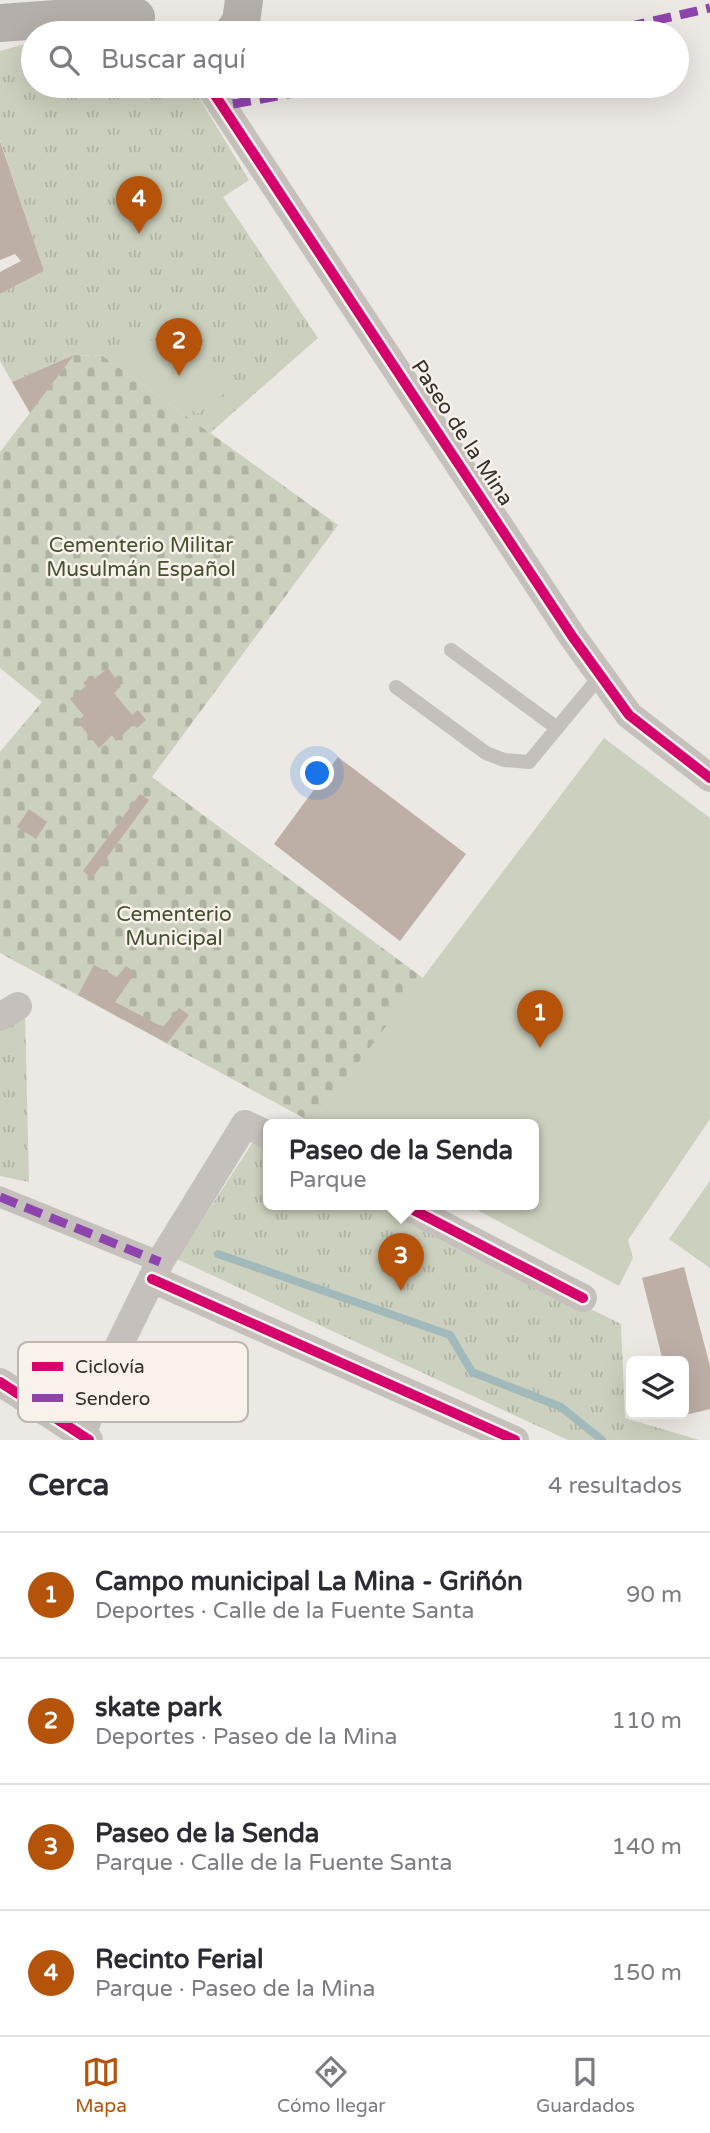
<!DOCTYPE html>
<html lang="es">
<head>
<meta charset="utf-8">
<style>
	body { margin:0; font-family:"Varela Round",sans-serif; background:#f2f2f3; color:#2b2b33 }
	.controls { position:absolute; right:21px; bottom:21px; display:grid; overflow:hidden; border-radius:10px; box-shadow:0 7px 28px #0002 }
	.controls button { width:63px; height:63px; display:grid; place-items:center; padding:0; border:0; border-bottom:2px solid #e1e1e2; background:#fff; color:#2b2b33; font:35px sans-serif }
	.you { position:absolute; left:318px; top:774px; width:24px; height:24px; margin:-18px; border:5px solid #fff; border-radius:50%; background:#1a73e8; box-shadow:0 0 0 10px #1a73e833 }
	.badge { display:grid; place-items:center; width:46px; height:46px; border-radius:50%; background:#b45309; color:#fff; font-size:23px; font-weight:700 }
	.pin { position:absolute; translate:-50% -58px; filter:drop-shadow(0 2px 4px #0008) }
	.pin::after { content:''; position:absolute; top:37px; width:24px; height:21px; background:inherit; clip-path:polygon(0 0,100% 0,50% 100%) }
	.popup { position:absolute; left:263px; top:1119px; width:276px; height:91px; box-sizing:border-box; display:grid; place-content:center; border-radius:10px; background:#fff; filter:drop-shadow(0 2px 5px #0005); font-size:23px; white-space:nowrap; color:#7c7c81 }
	.popup b { font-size:26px; color:#2b2b33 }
	.popup::after { content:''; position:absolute; left:50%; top:100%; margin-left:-14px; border:14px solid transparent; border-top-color:#fff }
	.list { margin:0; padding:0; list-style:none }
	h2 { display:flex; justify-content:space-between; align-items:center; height:91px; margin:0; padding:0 28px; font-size:30px }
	h2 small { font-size:23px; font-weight:400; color:#7c7c81 }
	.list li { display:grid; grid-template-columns:46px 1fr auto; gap:21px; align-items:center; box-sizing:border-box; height:126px; padding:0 28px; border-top:2px solid #e1e1e2 }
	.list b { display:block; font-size:26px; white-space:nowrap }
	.list p { margin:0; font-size:23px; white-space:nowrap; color:#7c7c81 }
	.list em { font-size:23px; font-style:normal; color:#7c7c81 }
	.icon { flex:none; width:38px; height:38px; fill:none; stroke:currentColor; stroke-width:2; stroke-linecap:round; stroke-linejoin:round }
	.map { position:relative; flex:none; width:710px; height:1440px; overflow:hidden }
	.search { position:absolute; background:#fff; box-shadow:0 7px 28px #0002; left:21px; right:21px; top:21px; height:77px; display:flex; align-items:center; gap:18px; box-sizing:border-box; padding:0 24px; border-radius:38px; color:#7c7c81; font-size:26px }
	.sheet { height:595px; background:#fff }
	nav { display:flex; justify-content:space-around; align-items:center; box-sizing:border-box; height:98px; border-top:2px solid #e1e1e2; background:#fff; font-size:19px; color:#7c7c81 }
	nav a { display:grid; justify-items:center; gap:4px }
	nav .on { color:#b45309 }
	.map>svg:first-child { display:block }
	.cemetery { fill:url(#cemetery-stones) }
	.park { fill:url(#park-tufts) }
	.pitch { fill:#ccd0be }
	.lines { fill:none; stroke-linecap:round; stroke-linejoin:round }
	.stream { stroke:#a1b9ba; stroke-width:8 }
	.building { fill:#bdaea6 }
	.service { stroke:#c5c0bb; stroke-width:14 }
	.pedestrian { stroke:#c5c0bb; stroke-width:21 }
	.minor { stroke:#c5c0bb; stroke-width:28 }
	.primary { stroke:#b4afaa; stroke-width:38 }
	.quiet { stroke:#8e44ad; stroke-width:9; stroke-dasharray:18 9; stroke-linecap:butt }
	.cycleway-casing { stroke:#f8f2eb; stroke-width:15 }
	.cycleway { stroke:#d6006c; stroke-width:10 }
	.labels { text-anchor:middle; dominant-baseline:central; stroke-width:5; stroke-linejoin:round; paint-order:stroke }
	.street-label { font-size:21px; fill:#352e2a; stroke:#f8f2eb }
	.park-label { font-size:21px; fill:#435131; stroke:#f8f2eb }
	.key { fill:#f8f2eb; stroke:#beb7b1; stroke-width:2 }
	.key-label { font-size:19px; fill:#352e2a }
</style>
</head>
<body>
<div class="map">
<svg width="710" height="1440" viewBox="0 0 710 1440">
	<defs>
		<pattern id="cemetery-stones" width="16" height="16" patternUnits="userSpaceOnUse" patternTransform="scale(1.75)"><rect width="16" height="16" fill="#ccd0be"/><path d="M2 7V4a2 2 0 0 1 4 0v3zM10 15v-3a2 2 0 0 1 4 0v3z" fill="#b0b3a3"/></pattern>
		<pattern id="park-tufts" width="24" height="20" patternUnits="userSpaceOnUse" patternTransform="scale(1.75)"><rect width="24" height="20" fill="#ccd0be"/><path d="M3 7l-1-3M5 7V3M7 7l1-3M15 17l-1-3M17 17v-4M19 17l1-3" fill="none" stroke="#b0b3a3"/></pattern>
	</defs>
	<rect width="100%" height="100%" fill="#ece8e3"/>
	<path class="cemetery" d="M74,355L103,356L338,525L152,777L423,978L313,1123L0,953V752L42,702L0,668V452Z"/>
	<g class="park">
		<path d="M33,42V86H192L249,180L223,197L318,338L210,433L103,356L74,355L12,382L0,361V294L44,271L0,140V51Z"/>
		<path d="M25,1013L29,1182L0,1176V1030Z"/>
		<path d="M253,1142L268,1149V1205H381L621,1324L625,1418L699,1440H568L177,1259Z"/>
	</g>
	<g class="pitch">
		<path d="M148,340L188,345L229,390L197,414L122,362L125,353Z"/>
		<path d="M604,738L710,818V1119L628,1240L633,1258L619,1286L468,1205H534V1125H317L313,1123Z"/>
		<path d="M710,1181V1268L669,1239Z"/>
	</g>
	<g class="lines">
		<path class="stream" d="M218,1254L450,1335L472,1372L561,1407L602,1440"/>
	</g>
	<g class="building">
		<path d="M0,141L44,271L0,294V272L21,261L15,254L0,260Z"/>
		<path d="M74,355L30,413L12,382Z"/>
		<path d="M108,668L121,686L114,693L132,715L138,710L146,720L137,728L134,724L116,741L112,735L99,748L77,721L84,716L70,699L86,686L83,683L90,677L93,680Z"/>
		<path d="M338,757L466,854L400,941L274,844Z"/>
		<path d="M140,794L149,800L92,878L83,871Z"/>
		<path d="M29,809L47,822L36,839L17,827Z"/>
		<path d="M94,965L117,977L126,966L135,973L115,1002L163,1027L179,1008L189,1015L167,1043L78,995Z"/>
		<path d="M684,1267L710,1366V1409L677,1417L676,1414H684V1361H663L642,1278Z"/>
	</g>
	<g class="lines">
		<g class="service">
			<path d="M451,650L557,728"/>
			<path d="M396,687L486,753L504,760L529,762L601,675"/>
		</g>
		<path class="pedestrian" d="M0,1197L160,1262"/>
		<g class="minor">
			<path d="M209,86L572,636L629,715L710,778"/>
			<path d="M0,1017L18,1006"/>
			<path d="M404,1205L583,1298"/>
			<path d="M152,1279L515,1440"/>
			<path d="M0,1382L89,1440"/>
			<path d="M81,1440L98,1388L160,1262L245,1124L268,1135"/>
		</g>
		<g class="primary">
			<path d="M0,23L97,16L136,17"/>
			<path d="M233,33L241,22L244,0"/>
		</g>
		<g class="quiet">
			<path d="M601,33L710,8"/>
			<path d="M233,104L333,86"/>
			<path d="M0,1197L160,1262"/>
		</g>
		<defs>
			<g id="cycleway">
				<path d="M209,86L572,636L629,715L710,778"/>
				<path d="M404,1205L583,1298"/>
				<path d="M152,1279L515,1440"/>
				<path d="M0,1382L89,1440"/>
			</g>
		</defs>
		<use href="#cycleway" class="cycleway-casing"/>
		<use href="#cycleway" class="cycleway"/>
	</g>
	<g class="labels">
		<g class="street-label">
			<text transform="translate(462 433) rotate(57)">Paseo de la Mina</text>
		</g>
		<g class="park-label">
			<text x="141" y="545">Cementerio Militar<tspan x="141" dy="24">Musulmán Español</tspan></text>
			<text x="174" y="914">Cementerio<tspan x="174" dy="24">Municipal</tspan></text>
		</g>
	</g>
	<rect x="18" y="1342" width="230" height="80" rx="10" class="key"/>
	<rect x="32" y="1362" width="31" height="9" fill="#d6006c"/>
	<rect x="32" y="1394" width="31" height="8" fill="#8e44ad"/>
	<g class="key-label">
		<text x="75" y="1373">Ciclovía</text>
		<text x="75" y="1405">Sendero</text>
	</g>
</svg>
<div class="controls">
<button><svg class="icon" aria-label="layers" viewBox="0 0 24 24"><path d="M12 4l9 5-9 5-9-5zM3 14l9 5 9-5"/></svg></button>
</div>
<div class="you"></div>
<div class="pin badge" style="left:540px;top:1048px">1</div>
<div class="pin badge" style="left:179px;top:376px">2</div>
<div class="pin badge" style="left:401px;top:1291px">3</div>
<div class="popup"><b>Paseo de la Senda</b>Parque</div>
<div class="pin badge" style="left:139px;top:234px">4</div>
<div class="search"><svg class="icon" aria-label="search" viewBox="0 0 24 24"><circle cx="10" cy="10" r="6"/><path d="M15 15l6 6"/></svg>Buscar aquí</div>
</div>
<section class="sheet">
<h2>Cerca<small>4 resultados</small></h2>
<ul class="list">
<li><span class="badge">1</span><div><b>Campo municipal La Mina - Griñón</b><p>Deportes · Calle de la Fuente Santa</p></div><em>90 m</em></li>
<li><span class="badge">2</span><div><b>skate park</b><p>Deportes · Paseo de la Mina</p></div><em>110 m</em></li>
<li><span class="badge">3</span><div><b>Paseo de la Senda</b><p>Parque · Calle de la Fuente Santa</p></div><em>140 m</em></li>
<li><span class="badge">4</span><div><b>Recinto Ferial</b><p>Parque · Paseo de la Mina</p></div><em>150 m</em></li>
</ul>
</section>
<nav>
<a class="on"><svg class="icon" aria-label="map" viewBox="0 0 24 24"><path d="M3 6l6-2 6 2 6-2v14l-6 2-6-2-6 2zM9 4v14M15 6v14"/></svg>Mapa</a>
<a><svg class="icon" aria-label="directions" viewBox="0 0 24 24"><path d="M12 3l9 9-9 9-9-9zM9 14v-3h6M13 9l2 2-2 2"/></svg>Cómo llegar</a>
<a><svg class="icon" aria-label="saved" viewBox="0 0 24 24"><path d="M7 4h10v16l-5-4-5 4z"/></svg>Guardados</a>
</nav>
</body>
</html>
